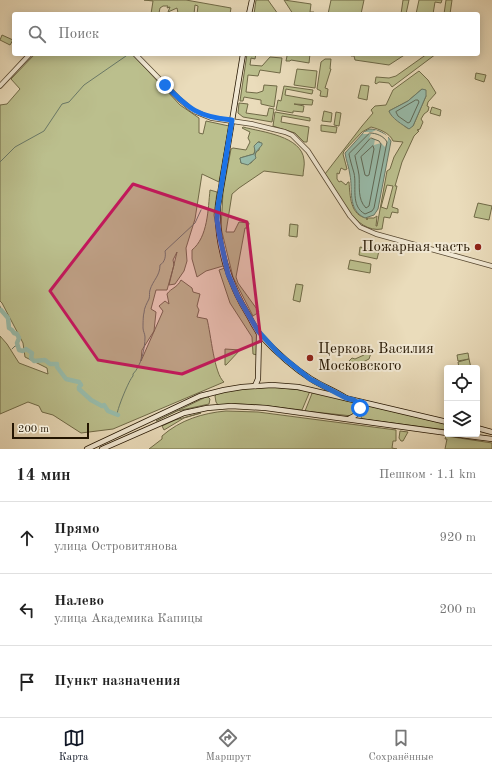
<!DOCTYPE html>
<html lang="ru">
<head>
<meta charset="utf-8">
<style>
	body { margin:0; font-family:"Old Standard TT",serif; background:#f6f6f6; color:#222 }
	.controls { position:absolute; right:12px; bottom:12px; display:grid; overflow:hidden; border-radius:4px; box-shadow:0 2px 10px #0003 }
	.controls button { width:36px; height:36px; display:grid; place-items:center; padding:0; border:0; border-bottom:1px solid #e0e0e0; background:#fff; color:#222; font:20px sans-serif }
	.scale { position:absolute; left:12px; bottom:10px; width:77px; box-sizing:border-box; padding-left:4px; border:2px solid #241501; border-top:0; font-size:11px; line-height:14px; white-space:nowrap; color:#241501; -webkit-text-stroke:3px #f1e8d3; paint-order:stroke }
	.stop { position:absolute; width:12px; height:12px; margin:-9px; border:3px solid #1a73e8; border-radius:50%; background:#fff }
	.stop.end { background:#1a73e8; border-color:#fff; box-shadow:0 1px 4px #0008 }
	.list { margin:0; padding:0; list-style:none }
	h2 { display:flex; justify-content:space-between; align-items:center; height:52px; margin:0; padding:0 16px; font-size:17px }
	h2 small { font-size:13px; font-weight:400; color:#767676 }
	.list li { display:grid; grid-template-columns:26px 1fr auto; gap:12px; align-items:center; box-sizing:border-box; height:72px; padding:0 16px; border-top:1px solid #e0e0e0 }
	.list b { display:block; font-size:15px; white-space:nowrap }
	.list p { margin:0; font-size:13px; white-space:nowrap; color:#767676 }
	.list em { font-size:13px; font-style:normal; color:#767676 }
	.icon { flex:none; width:22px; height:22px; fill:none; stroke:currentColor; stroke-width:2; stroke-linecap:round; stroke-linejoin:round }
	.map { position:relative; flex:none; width:492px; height:449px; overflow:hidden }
	.search { position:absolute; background:#fff; box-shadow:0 2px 10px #0003; left:12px; right:12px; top:12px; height:44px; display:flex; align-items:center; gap:10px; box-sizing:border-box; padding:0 14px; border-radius:4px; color:#767676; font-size:15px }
	.sheet { height:268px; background:#fff }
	nav { display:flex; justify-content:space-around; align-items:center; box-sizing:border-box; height:56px; border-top:1px solid #e0e0e0; background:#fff; font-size:11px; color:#767676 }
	nav a { display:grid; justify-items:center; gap:2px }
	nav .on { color:#111827 }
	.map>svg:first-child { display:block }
	.green { fill:#bbbf8d; stroke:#706a47; fill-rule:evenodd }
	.water { fill:#98bcab; stroke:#6a7967 }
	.pier { fill:#eadcbb }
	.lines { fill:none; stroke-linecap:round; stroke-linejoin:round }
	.shore { stroke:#5e6856; stroke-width:1 }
	.stream { stroke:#6a7967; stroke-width:1 }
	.river { stroke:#98bcab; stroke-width:4.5 }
	.tertiary-casing { stroke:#564730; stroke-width:5.5 }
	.secondary-casing { stroke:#241501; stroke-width:6 }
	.tertiary { stroke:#f1e8d3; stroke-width:4 }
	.secondary { stroke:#f1e8d3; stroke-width:4.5 }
	.route { stroke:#1a73e8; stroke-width:5 }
	.marked { fill:#c2185b; fill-opacity:0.2; stroke:#c2185b; stroke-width:3; stroke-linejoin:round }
	.poi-dot { fill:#8f2418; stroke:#f1e8d3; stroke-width:1.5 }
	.labels { text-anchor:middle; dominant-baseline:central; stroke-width:4; stroke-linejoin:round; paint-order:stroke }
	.poi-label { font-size:15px; fill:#241501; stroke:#f1e8d3; text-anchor:end }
</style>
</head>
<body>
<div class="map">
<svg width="492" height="449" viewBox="0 0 492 449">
	<rect width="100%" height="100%" fill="#eadcbb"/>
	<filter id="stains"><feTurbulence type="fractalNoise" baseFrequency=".005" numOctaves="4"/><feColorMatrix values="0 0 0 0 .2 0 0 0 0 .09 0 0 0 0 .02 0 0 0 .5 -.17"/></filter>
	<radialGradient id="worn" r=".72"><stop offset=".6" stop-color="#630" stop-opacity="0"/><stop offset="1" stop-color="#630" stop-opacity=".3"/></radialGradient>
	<g class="green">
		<path d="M144,0H186L231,8L230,14H197L198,6L195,5L194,14L178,13L177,8L168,12L170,7L167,8L168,6H163L160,8L159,13L151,14L153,1Z"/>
		<path d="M256,0H268L278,14H254Z"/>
		<path d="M284,0L311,4L310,12H314V14H293Z"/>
		<path d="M331,0H364L361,14L341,13V14H328Z"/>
		<path d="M403,0H409L406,14H401Z"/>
		<path d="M419,0H442L441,3L435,2L433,14H416Z"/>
		<path d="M446,0H452L450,14H444Z"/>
		<path d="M2,35L13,40L10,45L0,40Z"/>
		<path d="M35,54H132L180,105L199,118V133L203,134L206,121L229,126L219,182L202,174L195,219L186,248L187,261L184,271L175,284L169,285L177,252L173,260L174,265L167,290H156L151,309L156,312L154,331L142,350L141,361L163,311L159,306L165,301L169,304L167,294C171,288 177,288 181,280L192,288L193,292L200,294L197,306L199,310L197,317L207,319C211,334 214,374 224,382L113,429L81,433L53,415L42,412L39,406L28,402L0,414V336L7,344L19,363L48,374L47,368L25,357L23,343L2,303L0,301V105L7,104L20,89L11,79Z"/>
		<path d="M247,54H256L255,59L251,58L250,65L262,66L270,57L282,58L280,73L260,70L258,76L248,75L246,92L257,93L263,91L264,85L277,86L274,107L261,104V100L244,97L243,101H240Z"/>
		<path d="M286,54H310L309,63L291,60L290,61H286L287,56Z"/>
		<path d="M352,54L394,55L406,54L389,65L355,60L354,56H351Z"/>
		<path d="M427,54H436L392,87L389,83L379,82L376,84L375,83L376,77L389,78L396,76Z"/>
		<path d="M325,59H331L330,69H331L325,88L328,89L327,97L320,96L321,91L317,89L321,62Z"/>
		<path d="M297,69L317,71L315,88L294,85Z"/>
		<path d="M419,71L428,80L436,93L428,102L427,106L429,107L428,111L424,114L421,119L423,122L420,129L417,130L419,131L414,136L402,162L395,186H397L392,207L398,209V213L392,212L390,218L384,217L382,229C355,234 337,193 325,174L362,126L373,113L371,110L375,106L386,105L393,90ZM422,89L426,96L413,126L407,128L391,114L389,111L408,101ZM371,127C379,129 390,133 393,141L403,142L394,157L390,169L387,171L377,226H376L377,216L374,218H367V220V218C350,216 350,195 349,182H348L346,185L341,181L339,182L337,179V173L339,174L341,168L345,170L347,169L343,154L344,151L362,132ZM387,185L393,186L387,209L381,207Z"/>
		<path d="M476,73L486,75L484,82L475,79Z"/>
		<path d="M361,85L369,86L367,100L358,98Z"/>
		<path d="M284,86L313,90L312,94L286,89L285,95L313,100L312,105L294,104L304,106L303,112L293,111V113L276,110L278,100L281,101Z"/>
		<path d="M239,103L248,104L246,113L267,116L269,108L274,109L272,122L243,117L238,113Z"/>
		<path d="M432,107L441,110L440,116L430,113Z"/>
		<path d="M324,111L332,113L331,122L322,121Z"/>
		<path d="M275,112L310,118V121L282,116L281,122L309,127L307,142H304L295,133L273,126Z"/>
		<path d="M336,112L341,113L339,126L334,125Z"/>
		<path d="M321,125L337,127L336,133L321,131Z"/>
		<path d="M243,127C262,132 302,136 304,160C305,165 303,171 303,176L264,171L239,188L232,194L226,232H234L239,222L249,223L248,228H245L236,277L238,283L259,312L253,316L233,277L221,228L223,192L231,149L233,148L246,150L250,142L248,138L250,132L242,128ZM258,142H260L259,150L256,152L254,159L251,163H241L240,158L254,154L256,144Z"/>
		<path d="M210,190L217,192L214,215L223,266L206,271L197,277L192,259V250C208,237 208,209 210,190Z"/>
		<path d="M478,203L492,206L489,220L474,217Z"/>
		<path d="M290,224L298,225L297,237L289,236Z"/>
		<path d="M360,247L379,251L377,259L359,255Z"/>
		<path d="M350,260L371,264L370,273L348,269Z"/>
		<path d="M225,268L235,296L257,333V355L253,354L252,337L230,303L219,270Z"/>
		<path d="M296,284L303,285L300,302L293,300Z"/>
		<path d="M225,349L240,350L226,365H225Z"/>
		<path d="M365,351L371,353L369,359L357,365H352L349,361L352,358L355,359L364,355Z"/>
		<path d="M468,353L469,359L458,361L457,355Z"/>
		<path d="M469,359L471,368H459L458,362Z"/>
		<path d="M273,387L310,391L302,410C274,407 246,402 218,405L216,402L215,396L217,393L241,389Z"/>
		<path d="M313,391L355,402L358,406V411L352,416L305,411Z"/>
		<path d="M206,397H208L210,399L209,404L177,411L156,421Z"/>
		<path d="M365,405L447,423V430L362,419L361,417Z"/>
		<path d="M226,411L258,412L396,430V441H393L392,448L397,449H149L162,439V436C180,420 203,413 226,411Z"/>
		<path d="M201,413L184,418L164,430L162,426L175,420Z"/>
		<path d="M400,431L408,432L403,441H401L399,438Z"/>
		<path d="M446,436L492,443V449H445L447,439H445Z"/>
	</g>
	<g class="water">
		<path d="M422,89L426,90V96L413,126L409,129C403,125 391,118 389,111L408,101Z"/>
		<path d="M369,129C378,129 386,133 391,141L378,209L374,215L365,218C347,210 353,189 350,175C349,167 346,160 345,153L364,132Z"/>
		<path d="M258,142L262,143V145L256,152L255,155L256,158L248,165L241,163L240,158L254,154L255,151L254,146Z"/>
	</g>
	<path class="pier" d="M376,130L388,136V140L385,147L381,143L374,145L375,139H369L371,134H363L364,132H372Z"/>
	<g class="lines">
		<g class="shore">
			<path d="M416,100H418L419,102L410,122L408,123L398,116L396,112Z"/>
			<path d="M370,133C376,133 384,136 387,142L374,208L372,211L365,214C350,206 357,186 354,173C352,166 350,160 349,154Z"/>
			<path d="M371,138L379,141L381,144L369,206L366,208C357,199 360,186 359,175C358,168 356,162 355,156Z"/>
			<path d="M373,146L374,149L369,175L367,176L365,175L361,157Z"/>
		</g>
		<g class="stream">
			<path d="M0,162L15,147L44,131L62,104L69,102L84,85L126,56"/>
			<path d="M0,306L1,310H0"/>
			<path d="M12,349L15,346H18"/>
			<path d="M117,414C118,407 129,380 133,376V374C141,366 145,349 145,337C145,334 143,331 143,328C143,326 143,315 144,313C144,308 147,303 149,299C150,296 149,293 150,290C153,280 160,276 160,265C165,262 166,256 165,251L195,223L201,210"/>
		</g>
		<path class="river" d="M1,310L8,318L9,328L12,330L14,333L17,334L19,338L17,343L19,350L23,351L26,349L32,353L31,358L34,361L45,360L50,364H57V367L66,379L79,382L81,385L79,387V389L91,400L102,406L104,405L108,411L118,415"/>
		<defs>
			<g id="tertiary">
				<path d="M135,54L178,98L191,109L196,112L211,118L252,124L285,132L292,135L308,151L350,216L360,227L376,234L492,266"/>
				<path d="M0,86L30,54"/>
			</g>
			<g id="secondary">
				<path d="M249,14L252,0"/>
				<path d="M243,54L218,206C216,244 229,284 249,316C252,322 256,329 260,335C275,351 292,367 311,379C322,386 335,391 346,398"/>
				<path d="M255,386L258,379L259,334"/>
				<path d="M350,418C358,415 364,407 355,401"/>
				<path d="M477,428L492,432"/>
				<path d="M453,434L492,439"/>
				<path d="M87,449L200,396L224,390L242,387L272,385L298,387L447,422"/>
				<path d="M102,449L184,413L207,408L231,406L266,408L447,433"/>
			</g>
		</defs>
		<use href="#tertiary" class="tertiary-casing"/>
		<use href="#secondary" class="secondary-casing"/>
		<use href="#tertiary" class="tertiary"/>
		<use href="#secondary" class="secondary"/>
	</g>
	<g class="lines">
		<path class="route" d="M165,85C189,109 198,117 232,120L218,206L217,220L220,238L228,274L238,297L258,331L279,354L310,379L346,398L354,400L358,403L360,408"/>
	</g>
	<path class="marked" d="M133,184L247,222L261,341L182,374L98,360L50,291Z"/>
	<g class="poi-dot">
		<circle cx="478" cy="247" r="4"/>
		<circle cx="310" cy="358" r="4"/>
	</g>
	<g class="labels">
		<g class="poi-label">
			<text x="470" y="247">Пожарная часть</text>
			<text x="318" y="349" text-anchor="start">Церковь Василия<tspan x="318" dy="17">Московского</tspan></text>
		</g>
	</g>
	<rect width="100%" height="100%" filter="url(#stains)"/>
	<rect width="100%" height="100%" fill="url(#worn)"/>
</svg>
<div class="controls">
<button><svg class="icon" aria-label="locate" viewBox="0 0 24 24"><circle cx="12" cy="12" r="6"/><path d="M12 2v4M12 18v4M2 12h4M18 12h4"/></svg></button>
<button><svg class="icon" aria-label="layers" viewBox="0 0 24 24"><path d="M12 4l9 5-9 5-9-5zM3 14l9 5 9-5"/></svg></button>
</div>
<div class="scale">200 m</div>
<div class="stop" style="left:360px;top:408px"></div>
<div class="stop end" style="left:165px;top:85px"></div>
<div class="search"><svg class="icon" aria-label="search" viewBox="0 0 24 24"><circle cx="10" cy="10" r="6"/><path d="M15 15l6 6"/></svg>Поиск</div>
</div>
<section class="sheet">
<h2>14 мин<small>Пешком · 1.1 km</small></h2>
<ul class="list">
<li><svg class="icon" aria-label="ahead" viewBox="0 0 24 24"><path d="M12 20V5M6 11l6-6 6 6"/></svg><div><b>Прямо</b><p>улица Островитянова</p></div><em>920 m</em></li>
<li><svg class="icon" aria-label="left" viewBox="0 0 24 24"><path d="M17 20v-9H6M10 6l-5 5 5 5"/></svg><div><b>Налево</b><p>улица Академика Капицы</p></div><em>200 m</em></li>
<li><svg class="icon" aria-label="arrive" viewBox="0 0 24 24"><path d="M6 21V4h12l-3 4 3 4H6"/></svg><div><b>Пункт назначения</b></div></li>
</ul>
</section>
<nav>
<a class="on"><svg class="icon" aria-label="map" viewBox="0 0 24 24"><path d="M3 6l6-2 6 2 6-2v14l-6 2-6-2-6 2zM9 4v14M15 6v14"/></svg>Карта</a>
<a><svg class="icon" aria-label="directions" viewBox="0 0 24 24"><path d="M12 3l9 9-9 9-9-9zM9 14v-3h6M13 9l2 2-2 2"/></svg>Маршрут</a>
<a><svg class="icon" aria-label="saved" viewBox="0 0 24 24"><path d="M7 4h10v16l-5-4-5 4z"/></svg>Сохранённые</a>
</nav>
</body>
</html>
